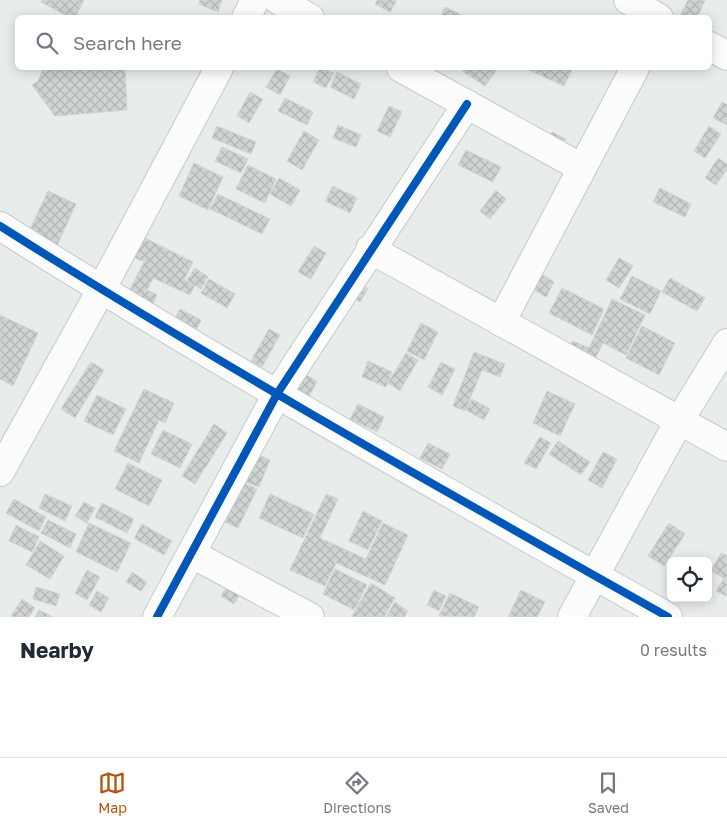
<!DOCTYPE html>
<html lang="en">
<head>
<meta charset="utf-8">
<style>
	body { margin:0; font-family:"Golos Text",sans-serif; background:#f6f6f7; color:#1f2937 }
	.controls { position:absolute; right:15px; bottom:15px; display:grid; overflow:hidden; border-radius:8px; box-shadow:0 2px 12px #0003 }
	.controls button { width:45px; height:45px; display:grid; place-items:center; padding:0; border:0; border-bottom:1px solid #e0e1e3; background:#fff; color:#1f2937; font:25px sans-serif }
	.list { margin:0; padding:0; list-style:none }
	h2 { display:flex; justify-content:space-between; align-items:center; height:65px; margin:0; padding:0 20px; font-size:21px }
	h2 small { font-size:16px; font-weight:400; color:#747a83 }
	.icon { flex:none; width:28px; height:28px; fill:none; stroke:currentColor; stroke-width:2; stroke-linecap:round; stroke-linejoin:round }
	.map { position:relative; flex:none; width:727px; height:617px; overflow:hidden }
	.search { position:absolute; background:#fff; box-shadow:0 2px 12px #0003; left:15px; right:15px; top:15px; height:55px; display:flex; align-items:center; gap:12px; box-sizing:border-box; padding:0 18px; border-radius:8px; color:#747a83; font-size:19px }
	.sheet { height:140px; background:#fff }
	nav { display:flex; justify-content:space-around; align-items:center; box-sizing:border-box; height:70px; border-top:1px solid #e0e1e3; background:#fff; font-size:14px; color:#747a83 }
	nav a { display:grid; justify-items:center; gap:2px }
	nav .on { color:#b45309 }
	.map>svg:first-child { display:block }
	.building { fill:url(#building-cross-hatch); stroke:#d1d6d4 }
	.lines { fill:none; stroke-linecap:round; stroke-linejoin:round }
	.minor-casing { stroke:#c5cac8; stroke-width:30 }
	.minor { stroke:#fcfcfc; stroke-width:28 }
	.cycleway-casing { stroke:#f7fbf9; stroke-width:11 }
	.cycleway { stroke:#0057b8; stroke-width:8 }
</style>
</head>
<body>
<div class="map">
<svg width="727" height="617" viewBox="0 0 727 617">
	<defs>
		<pattern id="building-cross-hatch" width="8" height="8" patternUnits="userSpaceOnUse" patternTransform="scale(1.25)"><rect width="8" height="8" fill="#cfd4d2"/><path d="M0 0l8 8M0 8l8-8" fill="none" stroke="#b2b7b5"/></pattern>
	</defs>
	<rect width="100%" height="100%" fill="#e8edeb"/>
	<g class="building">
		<path d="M42,0H84L75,18H71L41,2Z"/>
		<path d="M200,0H222L218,12L199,4Z"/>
		<path d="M377,0H397L390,12L375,4Z"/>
		<path d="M688,0H705L697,18H679Z"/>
		<path d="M445,7L468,18H440Z"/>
		<path d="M43,68H125L127,110L55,116L32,85L38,81Z"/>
		<path d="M320,68L334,73L326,88L313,82Z"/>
		<path d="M465,68H498L485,86L462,71Z"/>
		<path d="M524,68H573L564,86Z"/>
		<path d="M277,69L290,76L280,95L266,87Z"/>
		<path d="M337,72L361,84L354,99L330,87Z"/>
		<path d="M250,92L263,99L249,123L237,116Z"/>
		<path d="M285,98L313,112L307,125L278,111Z"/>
		<path d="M722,102L727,105V125L713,118Z"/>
		<path d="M389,106L402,112L390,137L377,131Z"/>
		<path d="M338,125L361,135L356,147L333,138Z"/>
		<path d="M217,126L256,142L251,154L212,138Z"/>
		<path d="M709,126L721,134L705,158L694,151Z"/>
		<path d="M304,131L319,140L302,170L287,161Z"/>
		<path d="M552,132L566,139L558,154L545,147Z"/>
		<path d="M222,147L248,159L241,173L215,161Z"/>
		<path d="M466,150L501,167L493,182L458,165Z"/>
		<path d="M718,158L727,164V169L716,185L705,178Z"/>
		<path d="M194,163L223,177L208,210L179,196Z"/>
		<path d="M248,165L276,179L265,203L236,189Z"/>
		<path d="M279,178L300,190L291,206L270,194Z"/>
		<path d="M333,186L357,198L350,213L325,201Z"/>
		<path d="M660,188L691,204L685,217L653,202Z"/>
		<path d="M496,190L506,199L490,219L480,211Z"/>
		<path d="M48,191L76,204L53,254L25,240Z"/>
		<path d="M218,194L270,219L262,234L210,209Z"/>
		<path d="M137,234L193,262L184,280L195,285L190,295L153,278L147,290L157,295L150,310L126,298L144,262L127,254Z"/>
		<path d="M314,246L326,253L311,279L298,272Z"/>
		<path d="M619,258L633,266L619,288L606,280Z"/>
		<path d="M195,268L208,277L201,289L187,280Z"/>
		<path d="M540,273L554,282L546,297L531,288Z"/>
		<path d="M632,276L661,291L650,314L620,299Z"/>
		<path d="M670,278L705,298L697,311L662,292Z"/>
		<path d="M209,279L235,294L227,308L201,293Z"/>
		<path d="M355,281L368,289L360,302L347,295Z"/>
		<path d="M562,288L604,309L592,335L549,313Z"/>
		<path d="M612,299L645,315L626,355L603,343L591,367L566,355L573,341L589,348Z"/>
		<path d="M180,309L201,320L195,332L174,321Z"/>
		<path d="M0,315L38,333L13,386L0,379Z"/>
		<path d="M421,323L438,332L424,360L407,351Z"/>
		<path d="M642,326L675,343L659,375L626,358Z"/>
		<path d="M269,329L280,335L262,367L251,361Z"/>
		<path d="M474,352L505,364L500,377L482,370L465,411L453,406Z"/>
		<path d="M406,353L418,360L400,391L388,383Z"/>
		<path d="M368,361L392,372L386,387L362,377Z"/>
		<path d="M91,362L104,370L75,418L61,409Z"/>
		<path d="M441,362L455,369L442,395L428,387Z"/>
		<path d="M304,374L317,381L309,397L296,390Z"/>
		<path d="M144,389L174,403L165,423L159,420L139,463L114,451Z"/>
		<path d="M547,391L575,404L560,436L533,423Z"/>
		<path d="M97,395L126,409L113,435L84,421Z"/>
		<path d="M472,399L490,409L484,420L466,410Z"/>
		<path d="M358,404L384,417L377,432L350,419Z"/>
		<path d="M214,424L227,433L195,484L182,476Z"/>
		<path d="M163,430L192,444L180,468L151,454Z"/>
		<path d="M540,437L551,443L536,469L524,463Z"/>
		<path d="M558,441L590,462L581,475L549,454Z"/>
		<path d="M428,443L450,454L442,469L420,458Z"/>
		<path d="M603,452L617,459L602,488L588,480Z"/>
		<path d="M257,454L270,460L259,487L245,482Z"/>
		<path d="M128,463L162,480L149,506L115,489Z"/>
		<path d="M242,482L257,489L238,528L223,521Z"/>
		<path d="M45,494L72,506L65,521L39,508Z"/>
		<path d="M270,494L314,514L303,538L259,518Z"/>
		<path d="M326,494L338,499L320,538L366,559L383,523L408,535L385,585L336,563L325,586L290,570Z"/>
		<path d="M14,499L46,517L39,531L6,513Z"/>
		<path d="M84,502L95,508L87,523L75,516Z"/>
		<path d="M102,503L134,519L127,533L95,517Z"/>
		<path d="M363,511L382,521L368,550L349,541Z"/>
		<path d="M48,520L76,534L70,548L41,533Z"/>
		<path d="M89,523L131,543L117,572L76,552Z"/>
		<path d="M669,523L685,534L664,566L648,556Z"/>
		<path d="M142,524L172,541L164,555L134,538Z"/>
		<path d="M16,525L39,537L32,552L9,541Z"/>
		<path d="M40,541L64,556L50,579L26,565Z"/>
		<path d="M721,553L727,556L726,596L716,591L724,578L711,571Z"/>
		<path d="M335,569L367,585L354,610L323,594Z"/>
		<path d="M87,570L100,577L87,600L75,593Z"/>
		<path d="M132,572L147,582L141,591L126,582Z"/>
		<path d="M232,578L245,586L234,604L221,596Z"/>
		<path d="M371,583L395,598L384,617H354L352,616Z"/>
		<path d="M36,587L60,594L56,606L33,599Z"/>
		<path d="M434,590L446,596L439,611L427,605Z"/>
		<path d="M521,590L545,602L537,617H508Z"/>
		<path d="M97,591L109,598L101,612L89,605Z"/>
		<path d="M450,593L479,607L474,617L439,616Z"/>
		<path d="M22,599L35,608L29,617H13L11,616Z"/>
		<path d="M395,602L408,611L404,617H386Z"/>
		<path d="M39,610L53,617H35Z"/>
	</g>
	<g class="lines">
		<defs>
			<g id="minor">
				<path d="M278,0L310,18"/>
				<path d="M628,0L659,18"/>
				<path d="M246,18L255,0"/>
				<path d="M710,46L727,56"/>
				<path d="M401,68L582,168"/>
				<path d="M0,226C218,364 443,490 668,617"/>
				<path d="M370,249L727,447"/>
				<path d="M501,322L635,68"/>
				<path d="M0,472L101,290L219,68"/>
				<path d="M192,554L310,617"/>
				<path d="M157,617L277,394L467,104"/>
				<path d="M572,617L679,421L727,343"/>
			</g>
		</defs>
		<use href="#minor" class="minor-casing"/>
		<use href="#minor" class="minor"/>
		<defs>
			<g id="cycleway">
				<path d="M0,226C218,364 443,490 668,617"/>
				<path d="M157,617L277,394L467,104"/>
			</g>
		</defs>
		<use href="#cycleway" class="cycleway-casing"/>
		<use href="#cycleway" class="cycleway"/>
	</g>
</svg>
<div class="controls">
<button><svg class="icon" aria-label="locate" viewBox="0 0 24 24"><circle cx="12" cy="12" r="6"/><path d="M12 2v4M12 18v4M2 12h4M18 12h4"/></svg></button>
</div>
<div class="search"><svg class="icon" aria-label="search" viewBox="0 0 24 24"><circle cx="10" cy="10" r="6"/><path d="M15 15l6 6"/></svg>Search here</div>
</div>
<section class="sheet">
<h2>Nearby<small>0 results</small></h2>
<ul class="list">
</ul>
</section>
<nav>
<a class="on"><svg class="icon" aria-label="map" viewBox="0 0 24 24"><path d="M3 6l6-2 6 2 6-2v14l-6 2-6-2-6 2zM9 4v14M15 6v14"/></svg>Map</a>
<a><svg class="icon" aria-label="directions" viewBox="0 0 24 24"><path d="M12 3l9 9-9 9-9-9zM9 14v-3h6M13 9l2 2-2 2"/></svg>Directions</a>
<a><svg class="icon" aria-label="saved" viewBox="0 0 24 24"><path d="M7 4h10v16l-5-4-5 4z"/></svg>Saved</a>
</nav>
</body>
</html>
